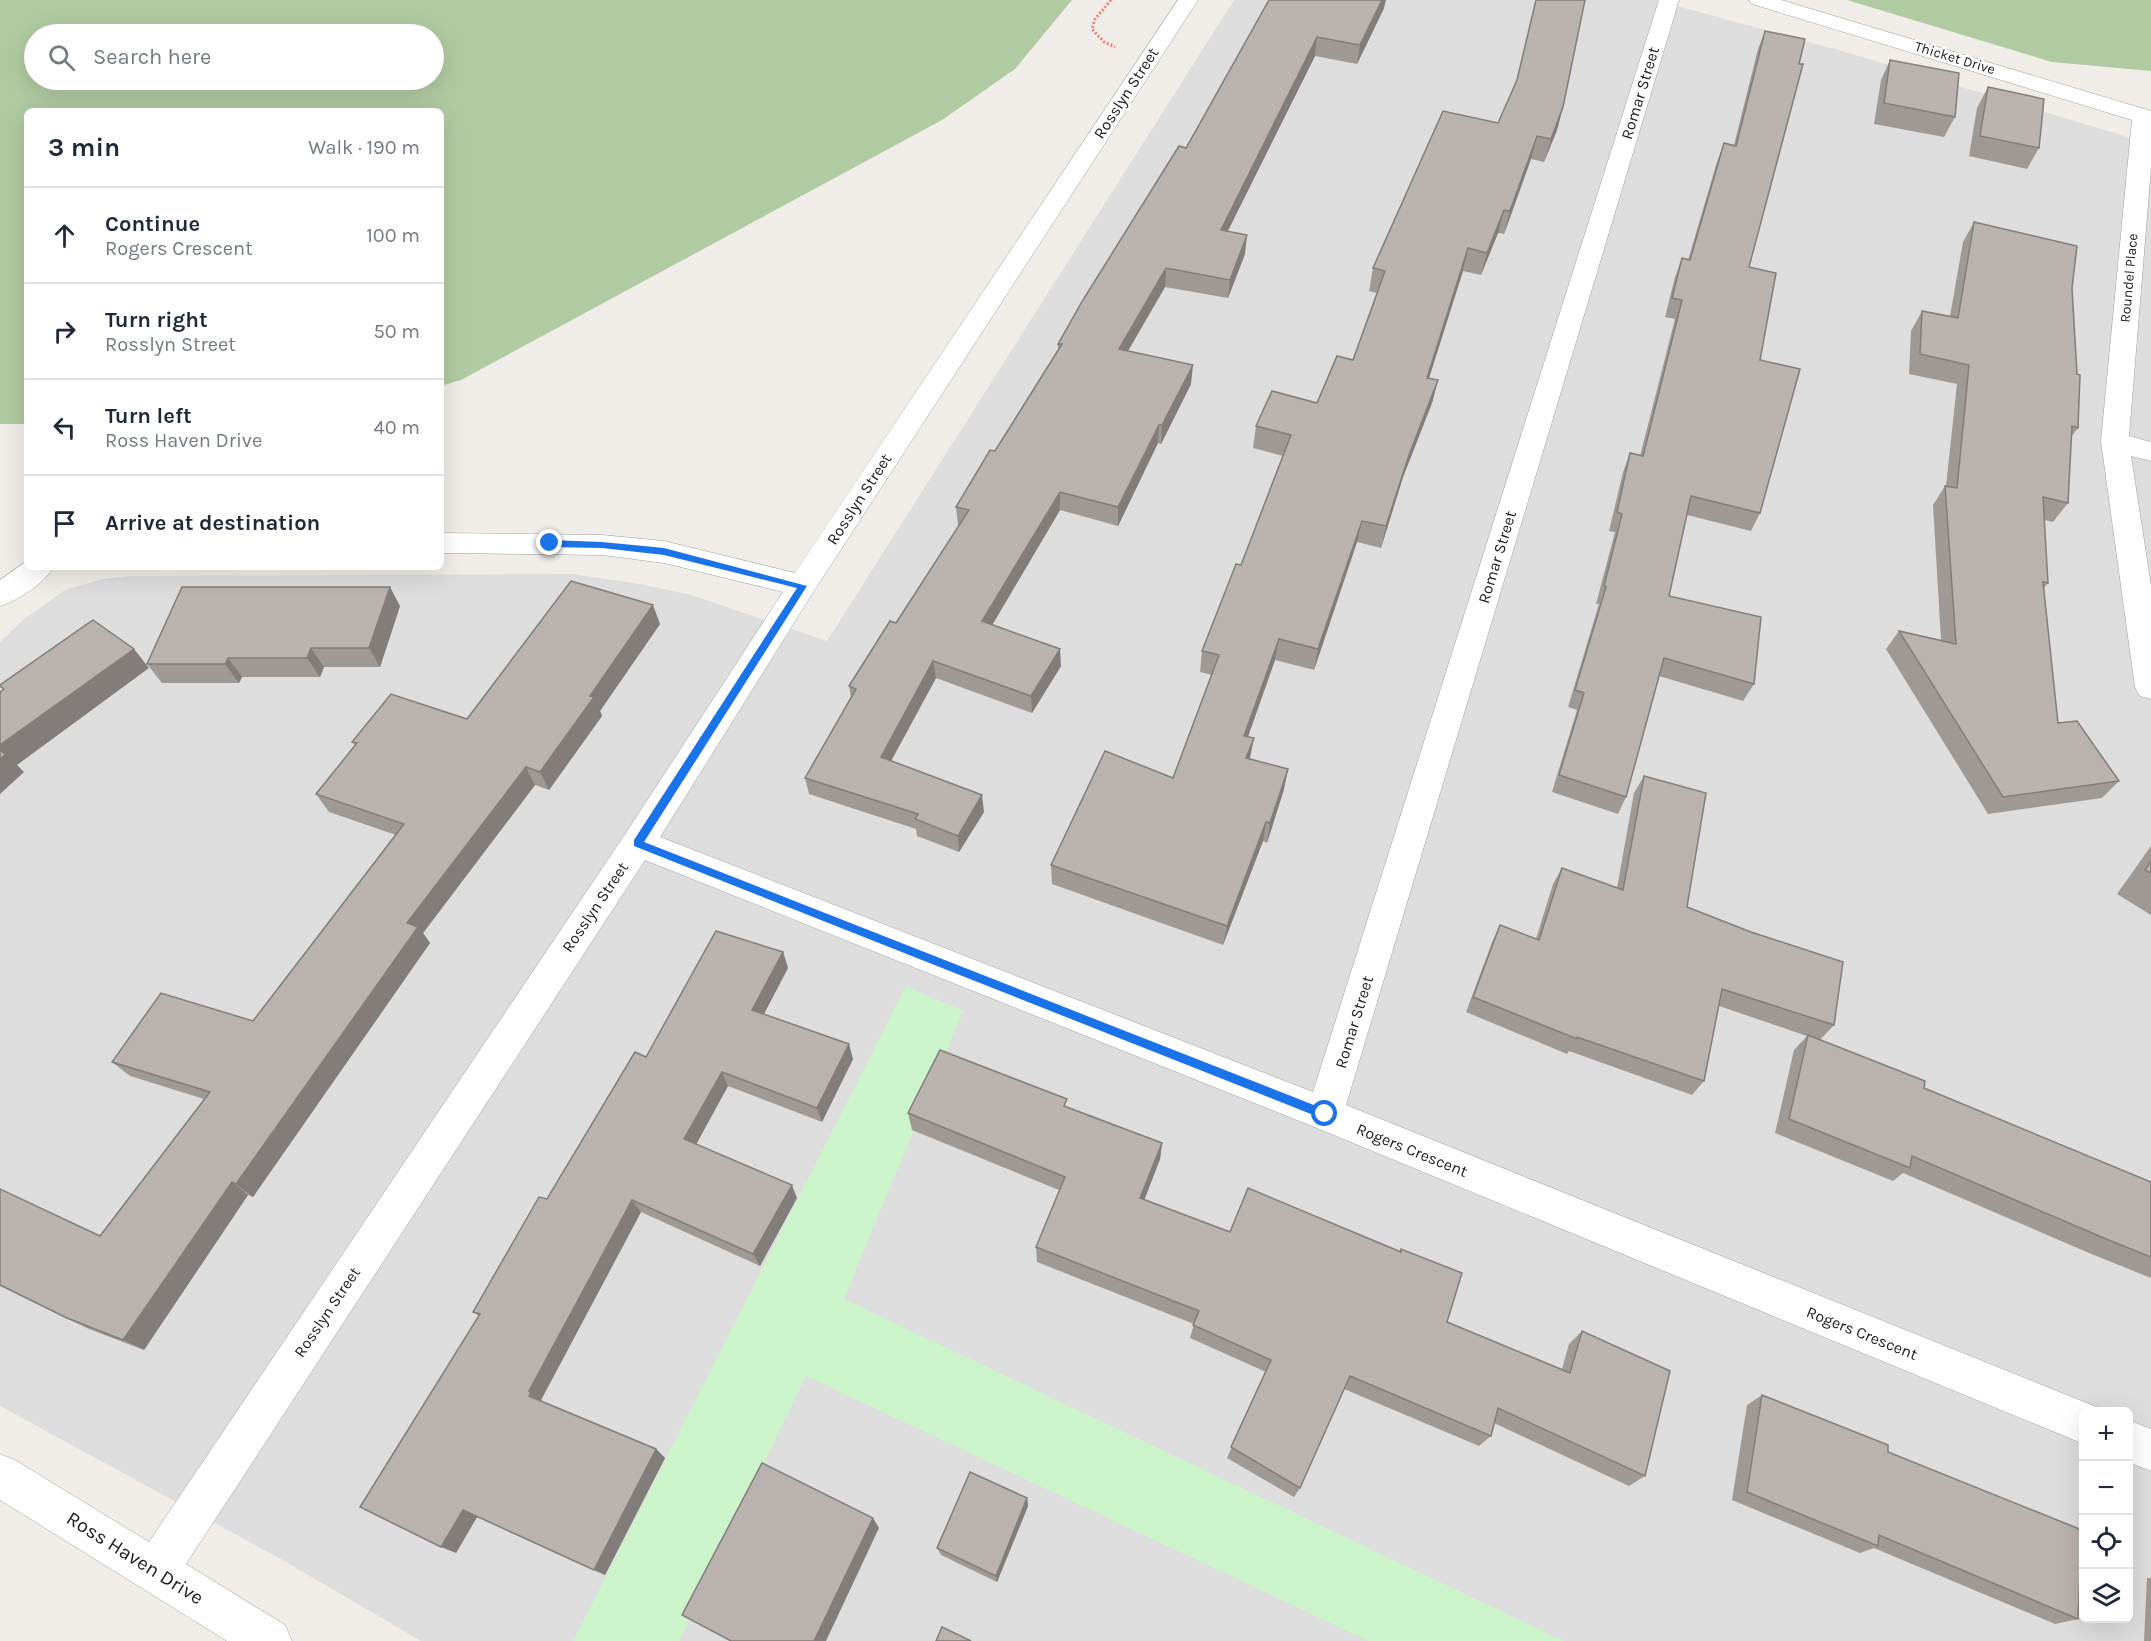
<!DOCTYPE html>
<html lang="en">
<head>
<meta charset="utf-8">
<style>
	body { margin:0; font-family:Karla,sans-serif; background:#f6f6f7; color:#1f2937 }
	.controls { position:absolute; right:18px; bottom:18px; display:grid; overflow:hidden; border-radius:9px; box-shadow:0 6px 24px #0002 }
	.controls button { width:54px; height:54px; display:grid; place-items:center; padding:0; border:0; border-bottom:2px solid #e0e1e3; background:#fff; color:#1f2937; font:30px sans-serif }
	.stop { position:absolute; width:18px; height:18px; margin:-14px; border:4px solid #1a73e8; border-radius:50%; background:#fff }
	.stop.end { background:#1a73e8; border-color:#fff; box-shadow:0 2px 6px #0008 }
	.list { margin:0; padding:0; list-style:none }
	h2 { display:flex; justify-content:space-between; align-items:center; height:78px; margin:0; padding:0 24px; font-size:26px }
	h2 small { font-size:20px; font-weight:400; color:#747a83 }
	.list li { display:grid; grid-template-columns:39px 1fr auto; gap:18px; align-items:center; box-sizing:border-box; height:96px; padding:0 24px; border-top:2px solid #e0e1e3 }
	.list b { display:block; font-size:22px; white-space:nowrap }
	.list p { margin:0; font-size:20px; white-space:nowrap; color:#747a83 }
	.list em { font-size:20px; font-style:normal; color:#747a83 }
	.icon { flex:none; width:33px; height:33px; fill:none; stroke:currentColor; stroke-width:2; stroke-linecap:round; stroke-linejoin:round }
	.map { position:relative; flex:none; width:2151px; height:1641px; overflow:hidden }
	.search { position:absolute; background:#fff; box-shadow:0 6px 24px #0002; left:24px; top:24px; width:420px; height:66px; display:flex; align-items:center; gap:15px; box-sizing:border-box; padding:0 21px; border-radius:33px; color:#747a83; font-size:22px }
	.panel { position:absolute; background:#fff; box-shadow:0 6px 24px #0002; left:24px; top:108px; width:420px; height:462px; border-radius:9px }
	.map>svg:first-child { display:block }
	.residential { fill:#dedddd; fill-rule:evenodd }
	.forest { fill:#b0caa1; fill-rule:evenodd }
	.park { fill:#cbf4cb }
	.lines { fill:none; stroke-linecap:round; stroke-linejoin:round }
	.minor-casing { stroke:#a1a1a1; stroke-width:1 }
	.path { stroke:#eb817e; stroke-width:3; stroke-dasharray:2 2; stroke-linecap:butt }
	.minor { fill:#fff; fill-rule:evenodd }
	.wall { fill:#9f9996 }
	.shaded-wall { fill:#827d7a }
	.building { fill:#b9b2ae; stroke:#827d7a; stroke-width:1.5 }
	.route { fill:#1a73e8 }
	.labels { text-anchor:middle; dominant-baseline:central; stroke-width:5; stroke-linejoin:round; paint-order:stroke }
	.far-street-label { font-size:14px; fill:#202020; stroke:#fff }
	.street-label { font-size:16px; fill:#202020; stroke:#fff }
	.near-street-label { font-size:20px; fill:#202020; stroke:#fff }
</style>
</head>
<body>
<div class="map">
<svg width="2151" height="1641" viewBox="0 0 2151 1641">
	<rect width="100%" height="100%" fill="#f0ede8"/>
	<path class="residential" d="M1234,0H1655L1835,49L2151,144V1641H421L279,1558L0,1406V642L24,619L65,590L102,579L131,576L573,574L640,584L691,595L827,641ZM2084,1412H2128V1618H2084Z"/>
	<g class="forest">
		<path d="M0,0H1072L1015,69L942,120L461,380L441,386V111H27V424H0ZM34,34H434V80H34Z"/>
		<path d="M1847,0H2151V71L2052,62Z"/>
	</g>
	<path class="park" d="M906,986L963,1011L844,1299L1564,1641H1369L806,1376L679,1641H573Z"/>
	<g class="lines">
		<defs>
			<g id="minor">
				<path d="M1178,0H1198L812,594L660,837L1313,1092L1659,0H1679L1346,1105L2099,1408L2100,1412H2084V1444L1312,1126L645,860L186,1564L285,1625L292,1641H227L0,1500V1454L15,1460L149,1542L626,833L783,592L664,563L602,555L441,553V533L602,535L664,541L795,573Z"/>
				<path d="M1749,0H1781L2151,111V168L2129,436L2151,442V461L2131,456L2151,586V699L2140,696L2135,687L2101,441L2132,120L1752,4Z"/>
				<path d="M27,561V567H54C44,583 18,601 0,606V580Z"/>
				<path d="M2128,1420L2151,1429V1471L2128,1462Z"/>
			</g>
		</defs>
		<use href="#minor" class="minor-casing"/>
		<path class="path" d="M1111,0L1095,19L1092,29L1104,42L1115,47"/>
		<use href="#minor" class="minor"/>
	</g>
	<g class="wall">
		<path d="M1269,0L1384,8L1357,64L1315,56L1227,231L1245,254L1228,298L1165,287L1128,351L1191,384L1161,444L1158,443L1118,526L1060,510L992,625L1061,666L1032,713L936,678L891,761L984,812L959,852L917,836L916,829L809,794L805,778L851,697L849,686L896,623L959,526L958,525L956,507L995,451L1058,350V344L1186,148Z"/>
		<path d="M1765,31L1749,267L1760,360V513L1751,531L1687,515L1669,596L1754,684L1743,701L1659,676L1626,797L1618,814L1552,792L1577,710L1568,707L1599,604H1596L1615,532L1609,531L1623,472L1630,453L1640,456L1675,319L1665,317L1675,277L1682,258L1688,260L1717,162L1724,143L1734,145L1758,49Z"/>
		<path d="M1890,60L1955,117L1944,137L1874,124L1881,80Z"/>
		<path d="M1988,87L2039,148L2027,169L1969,156L1977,108Z"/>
		<path d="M1563,107L1557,130L1544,162L1531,159L1504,234L1498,233L1481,275L1463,271L1429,378L1438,380L1432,403L1403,477L1381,548L1357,542L1314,670L1275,660L1248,737L1250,759L1288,769L1284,789L1267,843L1263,841L1223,945L1052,884L1051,865L1173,778L1212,675L1200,672L1202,651L1241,565L1283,456L1253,448L1256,426L1317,403L1353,360L1377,293L1369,291L1373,268L1498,123Z"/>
		<path d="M1974,222L2072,288L2078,428L2071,437L2068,503L2053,522L2044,520L2048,583L2044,588L2058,723L2119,781L2102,798L1988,814L1886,649L1899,631L1941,640L1933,505L1945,486H1946L1957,384L1909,374L1911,331L1922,311L1950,316L1963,242Z"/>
		<path d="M400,606L380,667H324L320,677H242L239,683H162L147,664Z"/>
		<path d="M660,624L600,711L602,716L549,790L535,785L423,933L430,943L253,1197L248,1195L144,1350L89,1329L0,1286L100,1236L204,1099L130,1076L112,1062L253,1021L396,835L329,812L316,794L355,746L352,742L467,719Z"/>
		<path d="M1644,776L1687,907L1834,1025L1820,1040L1924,1088L2151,1182V1278L2089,1253L1903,1173L1893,1181L1775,1133L1794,1050L1807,1036L1719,1006L1704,1081L1692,1095L1569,1051L1567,1054L1466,1012L1493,940L1500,925L1536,939L1553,884L1562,868L1617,888L1634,793Z"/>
		<path d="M2151,846V915L2117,894Z"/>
		<path d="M783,952L788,968L764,1014L853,1059L822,1122L728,1086L696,1144L797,1198L760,1266L641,1212L541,1400L543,1402L656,1449L665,1458L605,1575L477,1517L456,1553L479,1316L473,1312L547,1199L646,1057Z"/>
		<path d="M1067,1107L1162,1143L1160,1159L1144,1200L1230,1232L1400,1251L1401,1249L1447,1322L1562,1369L1569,1344L1582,1331L1645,1476L1629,1486L1494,1423L1491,1436L1479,1446L1344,1389L1300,1488L1294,1497L1227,1458L1266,1372L1190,1338L1194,1324L1037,1262L1036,1247L1059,1190L912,1130L908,1113Z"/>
		<path d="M1762,1395L1888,1452L2078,1619L2055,1624L1874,1548L1860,1553L1732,1500L1747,1405Z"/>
		<path d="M1027,1498L1028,1506L997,1582L941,1555L937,1548Z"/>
		<path d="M2147,1578H2151V1641H2144Z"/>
	</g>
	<g class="shaded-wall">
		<path d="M1382,0H1386L1384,8L1357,64L1360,45Z"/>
		<path d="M1317,37L1315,56L1219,249L1221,230Z"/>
		<path d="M1563,107L1557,130L1544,162L1551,139Z"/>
		<path d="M1537,136L1531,159L1504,234L1510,211Z"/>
		<path d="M1504,210L1498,233L1481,275L1487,253Z"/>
		<path d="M1247,235L1245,254L1228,298L1230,280Z"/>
		<path d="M1468,248L1463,271L1422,400L1427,378Z"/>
		<path d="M1166,268L1165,287L1118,368L1119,349Z"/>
		<path d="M1193,365L1191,384L1161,444L1162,425Z"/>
		<path d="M1438,380L1432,403L1403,477L1381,548L1386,526L1409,455Z"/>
		<path d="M1159,425L1158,443L1118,526V507Z"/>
		<path d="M1060,492V510L984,639L982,621Z"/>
		<path d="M1362,521L1357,542L1314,670L1318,649Z"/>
		<path d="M390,587L400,606L380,667L369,648Z"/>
		<path d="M653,605L660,624L600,711L602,716L549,790L540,772L590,696Z"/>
		<path d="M1279,639L1275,660L1241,756L1244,736Z"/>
		<path d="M311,648L324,667L320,677L307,658Z"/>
		<path d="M134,649L149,668L17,765L24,772L0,794V745Z"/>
		<path d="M1060,649L1061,666L1032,713L1031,696Z"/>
		<path d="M228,658L242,677L239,683L225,664Z"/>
		<path d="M933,661L936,678L884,774L881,757Z"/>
		<path d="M1254,738L1250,758L1243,778L1246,758Z"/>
		<path d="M526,767L535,785L423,933L430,943L253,1197L236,1184L407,923Z"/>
		<path d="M1288,769L1284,789L1267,843L1270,823Z"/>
		<path d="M982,795L984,812L959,852L958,836Z"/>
		<path d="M1266,822L1263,841L1223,945L1227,926Z"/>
		<path d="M783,952L788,968L758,1025L752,1010Z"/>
		<path d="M849,1044L853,1059L822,1122L817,1108Z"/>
		<path d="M722,1072L728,1086L692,1152L684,1139Z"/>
		<path d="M1162,1143L1160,1159L1139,1214L1140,1198Z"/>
		<path d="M232,1182L248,1195L144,1350L123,1340Z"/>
		<path d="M792,1185L797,1198L760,1266L753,1254Z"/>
		<path d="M632,1200L641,1212L541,1400L543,1401L529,1396V1391Z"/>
		<path d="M656,1449L665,1458L605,1575L594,1570Z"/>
		<path d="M1027,1498L1028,1506L997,1582L996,1576Z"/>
		<path d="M463,1510L477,1517L456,1553L441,1547Z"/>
		<path d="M873,1518L879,1528L826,1641H814Z"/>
	</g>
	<g class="building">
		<path d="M1269,0H1382L1360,45L1317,37L1221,230L1247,235L1230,280L1166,268L1119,349L1193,365L1162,425H1159L1118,507L1060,492L982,621L1060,649L1031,696L933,661L881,757L982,795L958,836L915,819L918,814L805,778L856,689L849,686L890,621L896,623L969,510L956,507L990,450L995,451L1062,344H1058L1083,300L1179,146L1186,148Z"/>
		<path d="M1536,0H1585L1563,107L1551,139L1537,136L1510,211L1504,210L1487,253L1468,248L1427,378L1438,380L1409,455L1386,526L1362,521L1318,649L1279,639L1244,736L1254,738L1246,758L1288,769L1270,823L1266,822L1227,926L1051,865L1105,751L1173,778L1219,655L1202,651L1236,564L1241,565L1291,435L1256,426L1272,391L1317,403L1337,356L1353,360L1385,271L1373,268L1443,111L1498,123L1517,80Z"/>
		<path d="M1765,31L1805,39L1799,64H1803L1749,267L1776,273L1760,360L1800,369L1760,513L1691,496L1669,596L1761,617L1754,684L1664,658L1626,797L1559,775L1584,693L1575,690L1606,587L1604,586L1622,514L1617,512L1630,453L1643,456L1682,300L1672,298L1682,258L1690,260L1724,143L1736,146Z"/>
		<path d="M1890,60L1959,73L1955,117L1884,103Z"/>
		<path d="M1988,87L2044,99L2039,148L1980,136Z"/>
		<path d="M1974,222L2077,246L2072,288L2077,374L2080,375L2078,428L2072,426L2068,503L2043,497L2048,583L2043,582L2058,723L2077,721L2119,781L2003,797L1899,631L1956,644L1945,486L1957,488L1969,365L1920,354L1922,311L1958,318Z"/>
		<path d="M571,581L653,605L590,696L594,697L540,772L526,767L407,923L418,927L236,1184L232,1182L123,1340L67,1318L0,1285V1189L100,1236L210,1092L112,1062L161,993L253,1021L404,824L316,794L357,743L352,742L391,694L467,719Z"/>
		<path d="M182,587H390L369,648H311L307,658H228L225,664H147Z"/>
		<path d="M93,620L134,649L0,745V692L4,689L0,686V685Z"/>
		<path d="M0,751L6,754L0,759Z"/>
		<path d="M1644,776L1706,793L1687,907L1751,932L1843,962L1834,1025L1722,989L1704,1081L1577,1037V1039L1473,997L1500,925L1539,940L1562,868L1623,890Z"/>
		<path d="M2151,861V873L2145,870Z"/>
		<path d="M716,931L783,952L752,1010L849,1044L817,1108L722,1072L684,1139L792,1185L753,1254L632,1200L529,1391L531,1392L529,1396L656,1449L594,1570L463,1510L441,1547L360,1507L480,1314L473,1312L539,1197L547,1199L635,1052L646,1057Z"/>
		<path d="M1808,1035L1925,1081L1924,1088L2151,1182V1257L2111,1241L1912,1156L1910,1168L1789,1119Z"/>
		<path d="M940,1050L1067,1099L1064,1106L1162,1143L1140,1198L1230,1232L1248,1188L1401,1252V1249L1462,1273L1447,1322L1570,1373L1582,1331L1670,1371L1645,1476L1498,1408L1491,1436L1350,1376L1300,1488L1231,1447L1271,1360L1193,1325L1199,1311L1036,1247L1065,1177L908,1113Z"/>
		<path d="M1762,1395L1888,1445V1452L2082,1530L2078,1619L1879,1535L1878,1546L1747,1492Z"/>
		<path d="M762,1463L873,1518L814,1641H731L682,1615Z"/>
		<path d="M970,1472L1027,1498L996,1576L937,1548Z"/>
		<path d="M942,1627L971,1641H936Z"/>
	</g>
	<path class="route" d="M550,540L602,542L664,548L807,586L644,842L1329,1111V1118H1321L634,846V840L797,588L664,555L602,548L550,547L546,543Z"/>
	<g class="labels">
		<g class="far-street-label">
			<text transform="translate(1955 58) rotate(17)">Thicket Drive</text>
			<text transform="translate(2129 278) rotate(-85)">Roundel Place</text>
		</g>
		<g class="street-label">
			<text transform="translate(1126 93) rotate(-57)">Rosslyn Street</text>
			<text transform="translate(1640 93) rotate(-73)">Romar Street</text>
			<text transform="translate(859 499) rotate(-57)">Rosslyn Street</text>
			<text transform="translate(1497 557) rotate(-73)">Romar Street</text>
			<text transform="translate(595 907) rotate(-56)">Rosslyn Street</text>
			<text transform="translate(1354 1022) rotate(-73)">Romar Street</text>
			<text transform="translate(1412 1150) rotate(22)">Rogers Crescent</text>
			<text transform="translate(327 1312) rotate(-56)">Rosslyn Street</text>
			<text transform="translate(1862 1333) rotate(22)">Rogers Crescent</text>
		</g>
		<g class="near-street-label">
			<text transform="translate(135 1558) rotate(32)">Ross Haven Drive</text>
		</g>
	</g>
</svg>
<div class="controls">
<button>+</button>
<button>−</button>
<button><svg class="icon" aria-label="locate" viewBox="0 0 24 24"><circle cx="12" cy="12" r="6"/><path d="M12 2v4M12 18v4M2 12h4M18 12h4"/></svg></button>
<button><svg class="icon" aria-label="layers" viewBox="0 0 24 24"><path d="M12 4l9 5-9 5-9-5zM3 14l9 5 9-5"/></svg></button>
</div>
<div class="stop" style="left:1325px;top:1114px"></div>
<div class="stop end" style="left:550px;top:543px"></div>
<div class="search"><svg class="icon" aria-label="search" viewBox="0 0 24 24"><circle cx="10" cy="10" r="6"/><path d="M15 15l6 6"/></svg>Search here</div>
<section class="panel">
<h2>3 min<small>Walk · 190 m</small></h2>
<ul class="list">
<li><svg class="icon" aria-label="ahead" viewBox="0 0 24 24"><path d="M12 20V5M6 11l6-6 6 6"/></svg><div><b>Continue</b><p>Rogers Crescent</p></div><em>100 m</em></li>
<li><svg class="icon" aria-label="right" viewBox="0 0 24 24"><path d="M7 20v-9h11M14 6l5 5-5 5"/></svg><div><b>Turn right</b><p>Rosslyn Street</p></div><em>50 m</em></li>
<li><svg class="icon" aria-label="left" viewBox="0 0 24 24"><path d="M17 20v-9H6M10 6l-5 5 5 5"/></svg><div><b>Turn left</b><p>Ross Haven Drive</p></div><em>40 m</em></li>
<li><svg class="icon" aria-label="arrive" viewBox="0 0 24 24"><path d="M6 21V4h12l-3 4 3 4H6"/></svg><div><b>Arrive at destination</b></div></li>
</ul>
</section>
</div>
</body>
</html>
